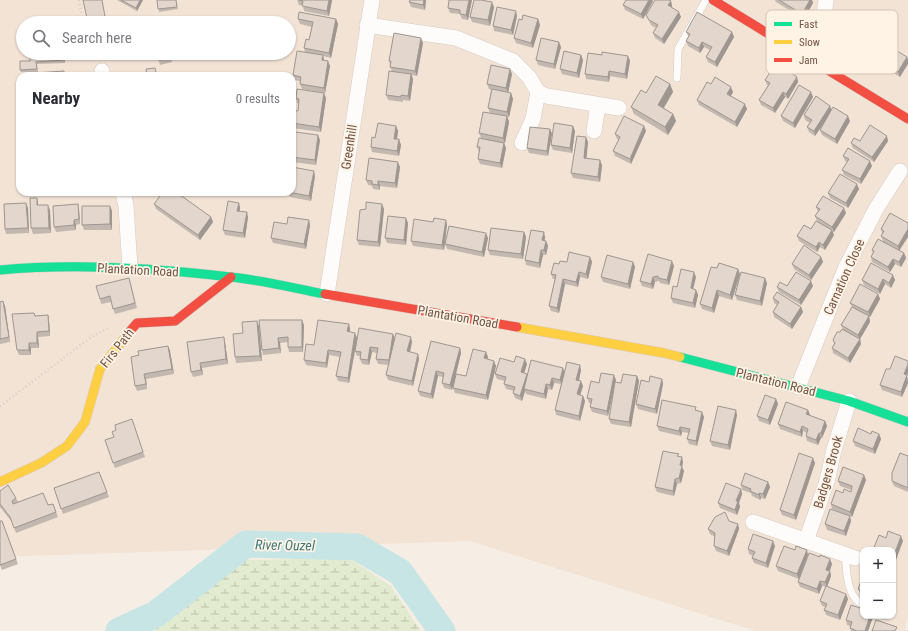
<!DOCTYPE html>
<html lang="en">
<head>
<meta charset="utf-8">
<style>
	body { margin:0; font-family:"Roboto Condensed",sans-serif; background:#f2f2f3; color:#2b2b33 }
	.controls { position:absolute; right:12px; bottom:12px; display:grid; overflow:hidden; border-radius:8px; box-shadow:0 1px 3px #0004 }
	.controls button { width:36px; height:36px; display:grid; place-items:center; padding:0; border:0; border-bottom:1px solid #e1e1e2; background:#fff; color:#2b2b33; font:20px sans-serif }
	.list { margin:0; padding:0; list-style:none }
	h2 { display:flex; justify-content:space-between; align-items:center; height:52px; margin:0; padding:0 16px; font-size:17px }
	h2 small { font-size:13px; font-weight:400; color:#7c7c81 }
	.icon { flex:none; width:22px; height:22px; fill:none; stroke:currentColor; stroke-width:2; stroke-linecap:round; stroke-linejoin:round }
	.map { position:relative; flex:none; width:908px; height:631px; overflow:hidden }
	.search { position:absolute; background:#fff; box-shadow:0 1px 3px #0004; left:16px; top:16px; width:280px; height:44px; display:flex; align-items:center; gap:10px; box-sizing:border-box; padding:0 14px; border-radius:22px; color:#7c7c81; font-size:15px }
	.panel { position:absolute; background:#fff; box-shadow:0 1px 3px #0004; left:16px; top:72px; width:280px; height:124px; border-radius:12px }
	.map>svg:first-child { display:block }
	.residential { fill:#f2e3d5; fill-rule:evenodd }
	.wetland { fill:url(#wetland-marsh) }
	.lines { fill:none; stroke-linecap:round; stroke-linejoin:round }
	.river { stroke:#c8e5e5; stroke-width:27 }
	.lane-casing { stroke:#d7cbc4; stroke-width:8 }
	.street-casing { stroke:#d7cbc4; stroke-width:16 }
	.fast-casing { stroke:#d6cbc2; stroke-width:10 }
	.slow-casing { stroke:#d6cbc2; stroke-width:10 }
	.jam-casing { stroke:#d6cbc2; stroke-width:10 }
	.path { stroke:#d7cec9; stroke-width:2.5; stroke-dasharray:1 3; stroke-linecap:butt }
	.lane { stroke:#fefcfb; stroke-width:7 }
	.street { stroke:#fefcfb; stroke-width:15 }
	.fast { stroke:#16e098; stroke-width:9 }
	.slow { stroke:#ffcf43; stroke-width:9 }
	.jam { stroke:#f24e42; stroke-width:9 }
	.wall { fill:#c2b8b0 }
	.shaded-wall { fill:#9e9690 }
	.building { fill:#e2d6cd; stroke:#9e9690 }
	.labels { text-anchor:middle; dominant-baseline:central; stroke-width:3.5; stroke-linejoin:round; paint-order:stroke }
	.street-label { font-size:13px; fill:#725447; stroke:#fff3e5 }
	.water-label { font-size:14px; font-style:italic; fill:#3e787f; stroke:#fff3e5 }
	.key { fill:#fff3e5; stroke:#d5c3b6; stroke-width:1 }
	.key-label { font-size:11px; fill:#725447 }
</style>
</head>
<body>
<div class="map">
<svg width="908" height="631" viewBox="0 0 908 631">
	<defs>
		<pattern id="wetland-marsh" width="20" height="14" patternUnits="userSpaceOnUse"><rect width="20" height="14" fill="#e2ebd0"/><path d="M1 5h8M5 5V1M11 12h8M15 12V8" fill="none" stroke="#bcc1ab"/></pattern>
	</defs>
	<rect width="100%" height="100%" fill="#f6eee5"/>
	<path class="residential" d="M0,0H908V616L905,631H755L470,541L0,557ZM23,23H289V53H23ZM20,76H292V192H20ZM863,550H893V616H863Z"/>
	<path class="wetland" d="M349,558L391,586L421,631H136L157,621L246,560Z"/>
	<g class="lines">
		<path class="river" d="M119,631L156,614L246,544L357,547L400,572L442,631"/>
		<defs>
			<g id="lane">
				<path d="M677,78L678,49L706,0"/>
				<path d="M845,555C847,570 846,598 863,604"/>
			</g>
			<g id="street">
				<path d="M367,25L456,38L513,61L529,77L538,92L547,96L619,108"/>
				<path d="M818,64L826,0"/>
				<path d="M102,76V71"/>
				<path d="M594,131L598,105"/>
				<path d="M522,143L533,119L538,92"/>
				<path d="M123,192L126,206L130,268"/>
				<path d="M327,294L372,0"/>
				<path d="M798,387L846,267L876,209L900,171"/>
				<path d="M753,522L855,558"/>
				<path d="M806,541L827,481L834,450L849,401"/>
			</g>
			<g id="fast">
				<path d="M0,270C76,263 154,268 230,277C262,280 293,288 325,294"/>
				<path d="M680,357L849,401L908,422"/>
			</g>
			<g id="slow">
				<path d="M517,327L664,353L680,357"/>
				<path d="M0,482L41,463L67,446L85,422L100,369L131,330"/>
			</g>
			<g id="jam">
				<path d="M713,0L908,119"/>
				<path d="M325,294L517,327"/>
				<path d="M131,330L137,323L175,321L231,277"/>
			</g>
		</defs>
		<use href="#lane" class="lane-casing"/>
		<use href="#street" class="street-casing"/>
		<use href="#fast" class="fast-casing"/>
		<use href="#slow" class="slow-casing"/>
		<use href="#jam" class="jam-casing"/>
		<g class="path">
			<path d="M79,0L83,23"/>
			<path d="M94,53L96,58"/>
			<path d="M0,406L90,338L110,327"/>
			<path d="M908,631V629"/>
		</g>
		<use href="#lane" class="lane"/>
		<use href="#street" class="street"/>
		<use href="#fast" class="fast"/>
		<use href="#slow" class="slow"/>
		<use href="#jam" class="jam"/>
	</g>
	<g class="wall">
		<path d="M117,0H143L137,11Z"/>
		<path d="M157,0H176L178,9L159,12Z"/>
		<path d="M297,0H332L329,16L304,11L303,5H299Z"/>
		<path d="M410,0H426L425,10L411,7L409,2Z"/>
		<path d="M449,0H472L468,20L462,19L460,14L450,13L448,8Z"/>
		<path d="M626,0H652L653,1L643,19L625,10L623,5Z"/>
		<path d="M775,0H812L813,3L804,19L776,2Z"/>
		<path d="M671,1L672,6V7L681,17L664,44L655,38L653,33L656,28L651,25L646,15Z"/>
		<path d="M494,7L490,26L472,22L470,17Z"/>
		<path d="M517,16L513,35L494,31L493,26Z"/>
		<path d="M298,19H336L338,24L331,58L323,56L324,61H328L330,66L325,93L302,89L300,84V81L294,80L293,75L305,52L304,48L309,40L312,27L300,24Z"/>
		<path d="M538,19L540,25L533,48L516,43L514,38L522,20Z"/>
		<path d="M686,32H732L734,37L717,67L708,62L706,57L710,50L704,47L700,53L688,46L686,41L689,37Z"/>
		<path d="M836,34L875,41L866,56L838,39Z"/>
		<path d="M423,43L417,76L412,75L413,79L410,101L403,100V102L388,100L386,95L392,71L390,67V64L389,61Z"/>
		<path d="M561,47L555,69L538,65L536,60Z"/>
		<path d="M64,53L65,63L37,64L38,72H21L20,70L30,61Z"/>
		<path d="M157,53H182V54L171,56L172,62L160,65Z"/>
		<path d="M581,55L583,60L579,78L562,74L560,69Z"/>
		<path d="M602,55L628,56L630,61L627,79L610,76L609,82L586,79L585,74Z"/>
		<path d="M870,55L908,59L900,77L872,60Z"/>
		<path d="M512,74L508,93H511L513,99L509,117L490,113L488,108L491,90L489,89L487,84Z"/>
		<path d="M797,77L798,82L788,99L785,97L775,113L761,105L759,100L768,85H767L765,80Z"/>
		<path d="M670,84L673,92L664,108L673,114L676,121L668,135L634,114L631,107L646,93Z"/>
		<path d="M733,92L731,96L747,109L737,127L699,105L697,100Z"/>
		<path d="M813,97L795,128L783,121L781,116Z"/>
		<path d="M296,98H326L321,132L292,128V110L298,111L299,103H297Z"/>
		<path d="M832,110L850,121L837,144L822,135L820,130L826,120L815,136L809,132L807,127L810,123L805,120L804,115Z"/>
		<path d="M507,116L509,122L505,143H504L506,148L502,168L480,164L478,159L479,152L477,147L481,138L479,133Z"/>
		<path d="M396,126L398,131L397,139L401,145L399,156L372,152L371,147L375,138Z"/>
		<path d="M644,126L646,131L631,164L615,156L613,151L619,140L617,139L615,134Z"/>
		<path d="M550,129L552,134L548,156L529,153L527,148Z"/>
		<path d="M575,131L572,153L553,150L551,145Z"/>
		<path d="M292,136L320,140L316,165L292,162Z"/>
		<path d="M888,141L874,162L853,148L851,143Z"/>
		<path d="M588,142L586,158L602,165L600,182L573,178L571,173Z"/>
		<path d="M843,156L872,166L861,184L844,175L842,170L847,162L845,161Z"/>
		<path d="M400,167L397,188L380,186V190L373,189L372,186L368,185L366,180Z"/>
		<path d="M315,176L311,201L290,197L288,192Z"/>
		<path d="M859,189L848,208L830,198L828,193Z"/>
		<path d="M37,198L38,205L50,210L51,233L33,234L31,228Z"/>
		<path d="M26,203L28,208L29,233L6,234L5,229Z"/>
		<path d="M239,203L240,208V211L248,217L245,238L225,235L223,230Z"/>
		<path d="M154,204L211,217L213,222L200,240L156,209Z"/>
		<path d="M110,206L112,211V230H84L82,225Z"/>
		<path d="M816,207L846,213L834,232L823,225L832,230L834,235L825,250L820,247L817,252L799,241L797,236L811,229L817,221L815,216L818,212Z"/>
		<path d="M79,209L80,224L76,225V230L56,232L54,227Z"/>
		<path d="M366,209H384L380,247L359,245L357,240Z"/>
		<path d="M890,213L900,251L904,253L906,258L901,267L895,264L890,272L872,262L871,257L873,253L872,250L883,241L881,236L882,233L881,229Z"/>
		<path d="M309,220L310,225L306,249L273,243L271,238L287,224Z"/>
		<path d="M446,220L447,225L444,250L413,246L411,241L433,222Z"/>
		<path d="M408,223L406,245L387,243L385,238Z"/>
		<path d="M524,232L526,237L523,259L490,255L488,250Z"/>
		<path d="M545,237V241H546L548,246L546,255H543L540,268L526,265L525,260Z"/>
		<path d="M488,238L484,257L447,249L445,244Z"/>
		<path d="M590,257L592,262L588,279L580,277L578,287L565,284L559,313L551,311L549,306L555,279H553L551,274L559,264Z"/>
		<path d="M821,257L823,262L811,280L794,269L792,264Z"/>
		<path d="M633,262L635,267L630,289L603,282L601,277Z"/>
		<path d="M871,263L895,280L891,288L885,284L880,294L864,285L862,280Z"/>
		<path d="M674,266L669,285L660,283L659,281L655,282L653,289L642,286L640,281Z"/>
		<path d="M740,274L732,300L719,296L714,313L702,309L700,304Z"/>
		<path d="M696,277L693,289L696,290L698,295L695,308L673,303L671,298L677,287Z"/>
		<path d="M129,278L137,308L115,314L111,302L101,304L100,299Z"/>
		<path d="M767,283L762,306L737,300L735,295Z"/>
		<path d="M787,286H813L801,305L779,292L777,287Z"/>
		<path d="M878,294L880,299L870,317H869L870,322L860,339L861,344L850,363L833,353L832,348L834,344L833,340L843,329L841,325L852,307L850,303Z"/>
		<path d="M773,298L801,307L803,312L792,329L774,317L773,312L777,305L774,303Z"/>
		<path d="M0,302L5,306L10,342L0,344Z"/>
		<path d="M34,313L36,316L48,315L49,320L50,336L38,337L39,348H31V355H19L17,350Z"/>
		<path d="M259,320L304,325L303,352H289L288,347V342L280,343L281,353L263,355L262,350Z"/>
		<path d="M349,324L350,329V332L357,338L393,334L395,339L412,342L410,352L418,354L419,359L413,386L388,380L386,375L389,365L378,364L376,359L377,353L372,352L369,365L362,364L360,359V356H357L355,351L356,347L349,383L338,381L336,376L340,357L329,355L327,368L306,365L304,360Z"/>
		<path d="M259,326L262,361L236,363L235,357L243,333Z"/>
		<path d="M187,342H225L228,364L202,368L203,375L193,377L191,372Z"/>
		<path d="M168,346L170,351L174,374L146,379L147,389L137,391L135,386L139,355Z"/>
		<path d="M460,348L461,353L456,374L466,376L486,352L488,357L487,359L496,366L488,400L455,393L453,388L454,382L452,390L444,388L442,383L443,377L438,376L433,399L420,396L418,391Z"/>
		<path d="M514,362L527,364L524,373L527,374L528,376L564,370H581L579,380L583,386L580,395L583,396L585,401L580,421L556,415L555,410L561,384L554,383L552,390L548,389L546,399L526,394L525,391L522,401L515,398L513,393L514,391L506,389L504,384L505,381L497,379L495,374Z"/>
		<path d="M908,373L907,375L908,383L902,397L882,390L880,385Z"/>
		<path d="M637,376L639,381L631,427L611,424L609,419L621,383Z"/>
		<path d="M662,379L663,384L657,414L638,409L636,404L649,382Z"/>
		<path d="M616,380L608,416L592,412L590,407L591,403H589L587,398L599,383Z"/>
		<path d="M776,399L778,404L770,425L759,421L757,416Z"/>
		<path d="M808,410L810,415L809,416L825,421L827,426L822,438H821L818,445L807,441L806,436L807,433L803,431L802,437L780,429L778,424Z"/>
		<path d="M697,411L704,417L697,446L689,444L687,439L689,433L682,432L681,436L659,431L657,426Z"/>
		<path d="M737,415L730,450L712,446L710,441Z"/>
		<path d="M132,419L145,457L115,468L105,440L114,437L116,430Z"/>
		<path d="M879,434L881,439L875,454L855,446L853,441Z"/>
		<path d="M908,456V492L894,486L892,481Z"/>
		<path d="M680,457L683,462L682,467L684,471L681,483L677,484L674,496L657,492L655,487Z"/>
		<path d="M815,463L796,520L782,515L780,510Z"/>
		<path d="M99,472L109,497L63,514L54,488Z"/>
		<path d="M864,475L866,480L852,517L832,509L831,504L843,493L851,492V490L840,486L838,481Z"/>
		<path d="M768,482L770,487L765,499L761,498L760,500L752,496L751,493L742,490L741,485Z"/>
		<path d="M741,489L742,494L739,503L740,507L737,515L720,508L718,503Z"/>
		<path d="M0,491L16,498L18,502L48,505L53,504L58,517L16,533L12,522L0,507Z"/>
		<path d="M2,521L18,564L2,570L0,565Z"/>
		<path d="M729,521L738,524L739,529L729,556L716,551L714,546L715,537L710,534L708,529Z"/>
		<path d="M851,521L846,536L827,530L825,524Z"/>
		<path d="M775,546L768,568L754,563L752,558L753,556L749,554L748,549Z"/>
		<path d="M808,555L832,564L830,571L831,576L827,587L848,599L840,620L826,615L824,610L826,607L822,606L820,601L826,587L822,586L819,594L800,587L798,582L799,579L778,571L776,566Z"/>
		<path d="M863,576V595L860,594L858,589Z"/>
		<path d="M873,617L868,631H851L850,628V626L847,625L846,620Z"/>
	</g>
	<g class="shaded-wall">
		<path d="M140,0H143L137,11L136,8Z"/>
		<path d="M329,0H332L329,16L327,11Z"/>
		<path d="M424,0H426L425,10L423,5Z"/>
		<path d="M469,0H472L468,20L466,15Z"/>
		<path d="M649,0H652L653,1L643,19L641,14Z"/>
		<path d="M810,0H812L813,3L804,19L802,14Z"/>
		<path d="M671,1L672,6L670,10L668,5Z"/>
		<path d="M492,2L494,7L490,26L488,20Z"/>
		<path d="M516,11L517,16L513,35L511,30Z"/>
		<path d="M679,12L681,17L664,44L662,39Z"/>
		<path d="M336,19L338,24L331,58L329,53Z"/>
		<path d="M538,19L540,25L533,48L531,43Z"/>
		<path d="M732,32L734,37L717,67L715,62Z"/>
		<path d="M874,36L875,41L866,56L864,51Z"/>
		<path d="M421,38L423,43L417,76L415,71Z"/>
		<path d="M559,42L561,47L555,69L554,64Z"/>
		<path d="M702,42L704,47L700,53L699,48Z"/>
		<path d="M63,53H64L65,63L64,60Z"/>
		<path d="M323,55L324,60V65L322,60Z"/>
		<path d="M581,55L583,60L579,78L577,73Z"/>
		<path d="M628,56L630,61L627,79L625,74Z"/>
		<path d="M907,57L908,59V64L900,77L898,72Z"/>
		<path d="M328,61L330,66L325,93L324,88Z"/>
		<path d="M510,69L512,74L508,93L506,88Z"/>
		<path d="M609,71L610,76L609,82L608,77Z"/>
		<path d="M411,74L413,79L410,101L408,96Z"/>
		<path d="M797,77L798,82L788,99L786,94Z"/>
		<path d="M670,84L673,92L661,112L658,105Z"/>
		<path d="M731,87L733,92L729,99L727,94Z"/>
		<path d="M783,92L785,97L775,113L773,108Z"/>
		<path d="M811,92L813,97L795,128L793,123Z"/>
		<path d="M324,93L326,98L321,132L319,127Z"/>
		<path d="M511,93L513,99L509,117L507,112Z"/>
		<path d="M745,104L747,109L737,127L735,122Z"/>
		<path d="M830,106L832,111L815,136L814,131Z"/>
		<path d="M673,114L676,121L668,135L665,127Z"/>
		<path d="M507,116L509,122L505,143L503,138Z"/>
		<path d="M848,116L850,121L837,144L835,139Z"/>
		<path d="M396,126L398,131L396,144L394,139Z"/>
		<path d="M573,126L575,131L572,153L570,148Z"/>
		<path d="M644,126L646,131L631,164L630,159Z"/>
		<path d="M550,129L552,134L548,156L547,151Z"/>
		<path d="M318,135L320,140L316,165L315,160Z"/>
		<path d="M887,136L888,141L874,162L872,157Z"/>
		<path d="M586,137L588,142L586,163L584,158Z"/>
		<path d="M399,139L401,145L399,156L397,151Z"/>
		<path d="M504,143L506,148L502,168L500,163Z"/>
		<path d="M600,160L602,165L600,182L598,177Z"/>
		<path d="M870,161L872,166L861,184L860,179Z"/>
		<path d="M398,162L400,167L397,188L395,183Z"/>
		<path d="M314,171L315,176L311,201L309,196Z"/>
		<path d="M378,181L380,186V190L378,185Z"/>
		<path d="M857,184L859,189L848,208L846,203Z"/>
		<path d="M37,198L38,203V210L37,205Z"/>
		<path d="M26,203L28,208L29,233L28,228Z"/>
		<path d="M239,203L240,208L239,216L237,211Z"/>
		<path d="M78,204L79,209L80,224L79,219Z"/>
		<path d="M382,204L384,209L380,247L378,242Z"/>
		<path d="M48,205L50,210L51,233L49,228Z"/>
		<path d="M110,206L112,211V230L110,224Z"/>
		<path d="M844,208L846,213L834,232L832,227Z"/>
		<path d="M247,212L248,217L245,238L243,233Z"/>
		<path d="M211,217L213,222L200,240L198,235Z"/>
		<path d="M406,218L408,223L406,245L404,240Z"/>
		<path d="M74,220L76,225V230L74,225Z"/>
		<path d="M309,220L310,225L306,249L304,244Z"/>
		<path d="M446,220L447,225L444,250L442,245Z"/>
		<path d="M908,229V237L899,251L898,246Z"/>
		<path d="M832,230L834,235L825,250L823,245Z"/>
		<path d="M524,232L526,237L523,259L521,254Z"/>
		<path d="M544,232L545,237L544,245L542,240Z"/>
		<path d="M486,233L488,238L484,257L482,252Z"/>
		<path d="M546,241L548,246L546,255L544,250Z"/>
		<path d="M819,242L820,247L817,252L816,247Z"/>
		<path d="M541,250L543,255L540,268L539,263Z"/>
		<path d="M904,253L906,258L901,267L899,262Z"/>
		<path d="M590,257L592,262L588,279L586,274Z"/>
		<path d="M821,257L823,262L811,280L809,275Z"/>
		<path d="M893,259L895,264L890,272L888,267Z"/>
		<path d="M672,261L674,266L669,285L667,280Z"/>
		<path d="M633,262L635,267L630,289L628,284Z"/>
		<path d="M738,269L740,274L732,300L730,295Z"/>
		<path d="M579,272L580,277L578,287L576,282Z"/>
		<path d="M694,272L696,277L692,293L691,288Z"/>
		<path d="M893,275L895,280L891,288L889,283Z"/>
		<path d="M653,277L655,282L653,289L651,284Z"/>
		<path d="M765,278L767,283L762,306L760,301Z"/>
		<path d="M563,279L565,284L559,313L557,308Z"/>
		<path d="M883,279L885,284L880,294L878,289Z"/>
		<path d="M811,281L813,286L801,305L799,300Z"/>
		<path d="M696,290L698,295L695,308L693,303Z"/>
		<path d="M717,290L719,296L714,313L712,308Z"/>
		<path d="M878,294L880,299L870,317L868,312Z"/>
		<path d="M3,301L5,306L10,342L9,337Z"/>
		<path d="M801,307L803,312L792,329L790,324Z"/>
		<path d="M48,315L49,320L50,336L49,331Z"/>
		<path d="M869,316L870,322L860,339L861,344L850,363L848,358L859,339L858,335Z"/>
		<path d="M302,320L304,325L303,352L302,347Z"/>
		<path d="M257,321L259,326L262,361L260,356Z"/>
		<path d="M349,324L350,329L349,336L347,331Z"/>
		<path d="M37,332L38,337L39,348L37,343Z"/>
		<path d="M355,333L357,338L349,383L348,378Z"/>
		<path d="M393,334L395,339L391,365L389,360Z"/>
		<path d="M224,337L225,342L228,364L226,359Z"/>
		<path d="M411,337L412,342L409,356L407,351Z"/>
		<path d="M278,338L280,343L281,353L279,348Z"/>
		<path d="M29,343L31,348V355L29,350Z"/>
		<path d="M168,346L170,351L174,374L172,369Z"/>
		<path d="M370,347L372,352L369,365L368,360Z"/>
		<path d="M460,348L461,353L452,390L450,385Z"/>
		<path d="M328,350L329,355L327,368L326,363Z"/>
		<path d="M486,352L488,357L486,364L484,358Z"/>
		<path d="M418,354L419,359L413,386L412,381Z"/>
		<path d="M525,359L527,364L523,377L521,372Z"/>
		<path d="M494,361L496,366L488,400L486,395Z"/>
		<path d="M200,363L202,368L203,375L201,370Z"/>
		<path d="M908,364V373L906,379L907,375L908,383L902,397L901,392L904,374Z"/>
		<path d="M580,365L581,370L578,385L576,380Z"/>
		<path d="M563,368L565,373L562,385L560,380Z"/>
		<path d="M436,371L438,376L433,399L431,394Z"/>
		<path d="M144,374L146,379L147,389Z"/>
		<path d="M527,374L529,379L524,389L525,391L522,401L520,396Z"/>
		<path d="M614,375L616,380L608,416L607,411Z"/>
		<path d="M637,376L639,381L631,427L629,422Z"/>
		<path d="M552,378L554,383L552,390L550,385Z"/>
		<path d="M662,379L663,384L657,414L655,409Z"/>
		<path d="M581,381L583,386L579,399L577,394Z"/>
		<path d="M546,384L548,389L546,399L544,394Z"/>
		<path d="M583,396L585,401L580,421L579,416Z"/>
		<path d="M776,399L778,404L770,425L768,420Z"/>
		<path d="M736,410L737,415L730,450L728,445Z"/>
		<path d="M808,410L810,415L808,419L806,414Z"/>
		<path d="M702,412L704,417L697,446L696,441Z"/>
		<path d="M825,421L827,426L822,438L821,433Z"/>
		<path d="M802,426L803,431L802,437L800,432Z"/>
		<path d="M680,427L682,432L681,436L679,431Z"/>
		<path d="M819,433L821,438L818,445L816,440Z"/>
		<path d="M879,434L881,439L875,454L873,449Z"/>
		<path d="M682,457L683,462L682,467L684,471L681,483L679,478L680,465Z"/>
		<path d="M813,458L815,463L796,520L794,515Z"/>
		<path d="M864,475L866,480L852,517L850,512Z"/>
		<path d="M675,479L677,484L674,496L673,491Z"/>
		<path d="M768,482L770,487L765,499L763,494Z"/>
		<path d="M741,489L742,494L739,503L740,507L737,515L735,510L736,501Z"/>
		<path d="M759,493L761,498L760,500L759,495Z"/>
		<path d="M850,516L851,521L846,536L844,531Z"/>
		<path d="M738,524L739,529L729,556L727,551Z"/>
		<path d="M901,536L903,541L893,568V558Z"/>
		<path d="M773,541L775,546L768,568L766,563Z"/>
		<path d="M807,550L808,555L799,579L797,574Z"/>
		<path d="M830,559L832,564L828,575L826,570Z"/>
		<path d="M830,571L831,576L827,587L825,582Z"/>
		<path d="M820,581L822,586L819,594L817,589Z"/>
		<path d="M846,594L848,599L840,620L838,615Z"/>
		<path d="M870,616H873V617L868,631H865Z"/>
	</g>
	<g class="building">
		<path d="M83,0H102L106,22L101,23H88Z"/>
		<path d="M121,0H140L136,8Z"/>
		<path d="M157,0H176L177,7L158,9Z"/>
		<path d="M299,0H329L327,11L302,6L303,1Z"/>
		<path d="M410,0H424L423,5L409,2Z"/>
		<path d="M449,0H469L466,15L460,14V10L448,8Z"/>
		<path d="M474,0H481L492,2L488,20L470,17Z"/>
		<path d="M626,0H649L641,14L623,5Z"/>
		<path d="M655,0H669L671,1L668,5L679,12L662,39L653,33L658,25L649,20L646,15Z"/>
		<path d="M779,0H810L802,14Z"/>
		<path d="M497,7L516,11L511,30L493,26Z"/>
		<path d="M299,12L336,19L329,53L304,48L306,39L309,40L313,22L298,19Z"/>
		<path d="M697,12L732,32L715,62L706,57L712,47L702,42L699,48L686,41L690,34L686,32Z"/>
		<path d="M523,15L538,19L531,43L514,38L519,19L522,20Z"/>
		<path d="M394,33L421,38L415,71L390,67L391,61H389Z"/>
		<path d="M541,38L559,42L554,64L536,60Z"/>
		<path d="M879,40L907,57L898,72L870,55Z"/>
		<path d="M297,51L323,55L322,60L328,61L324,88L300,84L301,77L293,75Z"/>
		<path d="M564,51L581,55L577,73L560,69Z"/>
		<path d="M602,52L628,56L625,74L609,71L608,77L585,74L588,53L602,55Z"/>
		<path d="M30,53H63L64,60L36,62L37,69L20,70V61H30Z"/>
		<path d="M157,53H169L170,57L158,60Z"/>
		<path d="M776,63L797,77L786,94L783,92L773,108L759,100L770,83L765,80Z"/>
		<path d="M491,65L510,69L506,88L487,84Z"/>
		<path d="M155,68L157,76H139L147,75L146,69Z"/>
		<path d="M64,71V76H35V73Z"/>
		<path d="M389,71L411,74L408,96L401,95V97L386,95Z"/>
		<path d="M656,76L670,84L658,105L673,114L665,127L631,107L641,90L646,93Z"/>
		<path d="M715,77L731,87L727,94L745,104L735,122L697,100L707,82L711,84Z"/>
		<path d="M799,85L811,92L793,123L781,116Z"/>
		<path d="M297,89L324,93L319,127L292,123V110L298,111L299,99L296,98Z"/>
		<path d="M492,89L511,93L507,112L488,108Z"/>
		<path d="M816,96L830,106L814,131L807,127L812,120L804,115Z"/>
		<path d="M833,107L848,116L835,139L820,130Z"/>
		<path d="M483,112L507,116L503,138L479,133Z"/>
		<path d="M624,116L644,126L630,159L613,151L620,137L615,134Z"/>
		<path d="M378,123L396,126L394,139H399L397,151L371,147L372,137L375,138Z"/>
		<path d="M554,123L573,126L570,148L551,145Z"/>
		<path d="M870,125L887,136L872,157L851,143L854,138L860,141Z"/>
		<path d="M530,127L550,129L547,151L527,148Z"/>
		<path d="M295,132L318,135L315,160L292,157V136L294,137Z"/>
		<path d="M577,136L586,137L584,158L600,160L598,177L571,173Z"/>
		<path d="M479,138L504,143L500,163L478,159L480,147H477Z"/>
		<path d="M848,148L870,161L860,179L842,170L849,159L843,156Z"/>
		<path d="M369,158L398,162L395,183L378,181V185L372,184V181L366,180Z"/>
		<path d="M292,167L314,171L309,196L288,192H292Z"/>
		<path d="M840,174L857,184L846,203L828,193Z"/>
		<path d="M163,192H176L211,217L198,235L154,204Z"/>
		<path d="M823,196L844,208L832,227L815,216L820,209L816,207Z"/>
		<path d="M30,198H37V205H48L49,228H31Z"/>
		<path d="M228,201L239,203L237,211L247,212L243,233L223,230Z"/>
		<path d="M366,202L382,204L378,242L357,240L360,210L366,209Z"/>
		<path d="M26,203L28,228L5,229L4,204Z"/>
		<path d="M78,204L79,219L74,220V225L54,227L53,206Z"/>
		<path d="M82,206H110V224L82,225Z"/>
		<path d="M890,213L908,223V229L898,246L881,236L884,231L881,229Z"/>
		<path d="M388,216L406,218L404,240L385,238Z"/>
		<path d="M288,217L309,220L304,244L271,238L274,222L287,224Z"/>
		<path d="M434,218L446,220L442,245L411,241L414,219L433,222Z"/>
		<path d="M816,221L832,230L823,245L819,242L816,247L797,236L804,225L811,229Z"/>
		<path d="M449,226L486,233L482,252L445,244Z"/>
		<path d="M491,228L524,232L521,254L488,250Z"/>
		<path d="M531,230L544,232L542,240L546,241L544,250H541L539,263L525,260Z"/>
		<path d="M878,239L904,253L899,262L893,259L888,267L871,257L874,251L872,250Z"/>
		<path d="M804,245L821,257L809,275L792,264Z"/>
		<path d="M569,252L590,257L586,274L579,272L576,282L563,279L557,308L549,306L556,275L551,274L554,263L559,264L560,261L567,262Z"/>
		<path d="M648,254L672,261L667,280L658,278V276L653,277L651,284L640,281Z"/>
		<path d="M607,255L633,262L628,284L601,277Z"/>
		<path d="M719,263L738,269L730,295L717,290L712,308L700,304L711,267L717,268Z"/>
		<path d="M871,263L893,275L889,283L883,279L878,289L862,280Z"/>
		<path d="M681,269L694,272L691,288L696,290L693,303L671,298L673,286L677,287Z"/>
		<path d="M741,272L765,278L760,301L735,295Z"/>
		<path d="M796,272L811,281L799,300L777,287L780,282L787,286Z"/>
		<path d="M129,278L135,303L113,309L110,296L100,299L96,286Z"/>
		<path d="M860,284L878,294L868,312L850,303Z"/>
		<path d="M777,292L801,307L790,324L773,312L779,302L773,298Z"/>
		<path d="M3,301L9,337L0,339V302Z"/>
		<path d="M852,307L869,316L858,335L841,325Z"/>
		<path d="M34,313L35,316L48,315L49,331L37,332V343H29V350H17L12,314Z"/>
		<path d="M259,320H302V347H288V337L278,338L279,348L262,350Z"/>
		<path d="M318,320L349,324L347,331L355,333L348,378L336,376L341,352L328,350L326,363L304,360L306,344L314,345Z"/>
		<path d="M257,321L260,356L235,357L233,334L243,333L242,322Z"/>
		<path d="M359,328L393,334L389,360L376,359L378,348L370,347L368,360L360,359L361,352L355,351Z"/>
		<path d="M842,329L860,339L848,358L832,348L835,343L833,340L837,332H840Z"/>
		<path d="M396,333L411,337L407,351L418,354L412,381L386,375Z"/>
		<path d="M224,337L226,359L200,363L201,370L191,372L187,342Z"/>
		<path d="M431,341L460,348L450,385L442,383L444,373L436,371L431,394L418,391Z"/>
		<path d="M168,346L172,369L144,374L146,384L135,386L131,357L139,355L138,351Z"/>
		<path d="M473,349L486,352L484,358L494,361L486,395L453,388L456,374L466,376Z"/>
		<path d="M516,356L525,359L521,372L527,374L520,396L513,393L515,387L504,384L506,377L495,374L500,358L514,362Z"/>
		<path d="M895,356L908,361V364L904,374L907,375L901,392L880,385L886,369H890Z"/>
		<path d="M531,360L563,368L560,380L552,378L550,385L546,384L544,394L524,389Z"/>
		<path d="M567,362L580,365L576,380L581,381L577,394L583,396L579,416L555,410Z"/>
		<path d="M601,373L614,375L607,411L590,407L592,399L587,398L591,381L599,383Z"/>
		<path d="M623,374L637,376L629,422L609,419L615,382L621,383Z"/>
		<path d="M650,376L662,379L655,409L636,404L641,380L649,382Z"/>
		<path d="M765,395L776,399L768,420L757,416Z"/>
		<path d="M662,400L696,407L695,410L702,412L696,441L687,439L690,429L680,427L679,431L657,426Z"/>
		<path d="M786,402L808,410L806,414L825,421L821,433H819L816,440L806,436L808,429L802,426L800,432L778,424Z"/>
		<path d="M718,406L736,410L728,445L710,441Z"/>
		<path d="M132,419L143,452L113,463L105,440L114,437L112,432L116,430L115,425Z"/>
		<path d="M858,428L871,434L872,431L879,434L873,449L853,441Z"/>
		<path d="M663,451L679,454L677,456L682,457L680,465L682,466L679,478L675,479L673,491L655,487Z"/>
		<path d="M799,453L813,458L794,515L780,510Z"/>
		<path d="M900,453L908,456V488L892,481V473Z"/>
		<path d="M843,467L864,475L850,512L831,504L836,490L843,493L844,489L851,492L852,486L838,481Z"/>
		<path d="M99,472L107,492L61,509L54,488Z"/>
		<path d="M745,473L768,482L763,494L759,493V495L750,491L751,489L741,485Z"/>
		<path d="M726,483L741,489L736,501H738L735,510L718,503Z"/>
		<path d="M8,485L16,498L12,501L13,504L43,493L48,505L53,504L56,512L14,528L10,517L0,504V491Z"/>
		<path d="M830,509L850,516L844,531L825,524Z"/>
		<path d="M725,512L729,521L738,524L727,551L714,546L715,533L708,529L715,517Z"/>
		<path d="M0,521H2L16,559L0,565Z"/>
		<path d="M888,531L901,536L893,558V550H873L879,535L886,538Z"/>
		<path d="M753,534L773,541L766,563L752,558L755,552L748,549Z"/>
		<path d="M784,546L795,550L796,546L807,550L797,574L776,566Z"/>
		<path d="M809,553L820,557V555L830,559L826,570L830,571L825,582L820,581L817,589L798,582Z"/>
		<path d="M863,576V591L858,589Z"/>
		<path d="M826,586L846,594L838,615L824,610L827,604L820,601Z"/>
		<path d="M851,605L863,609V616H870L865,631H857L850,628L852,622L846,620Z"/>
		<path d="M876,620L897,627L895,631H872Z"/>
	</g>
	<g class="labels">
		<g class="street-label">
			<text transform="translate(349 147) rotate(-81)">Greenhill</text>
			<text transform="translate(138 270) rotate(3)">Plantation Road</text>
			<text transform="translate(844 277) rotate(-66)">Carnation Close</text>
			<text transform="translate(458 317) rotate(10)">Plantation Road</text>
			<text transform="translate(117 348) rotate(-52)">Firs Path</text>
			<text transform="translate(776 382) rotate(14)">Plantation Road</text>
			<text transform="translate(828 472) rotate(-74)">Badgers Brook</text>
		</g>
		<g class="water-label">
			<text transform="translate(285 545) rotate(1)">River Ouzel</text>
		</g>
	</g>
	<rect x="766" y="10" width="132" height="64" rx="6" class="key"/>
	<rect x="774" y="22" width="18" height="4" fill="#16e098"/>
	<rect x="774" y="40" width="18" height="4" fill="#ffcf43"/>
	<rect x="774" y="58" width="18" height="4" fill="#f24e42"/>
	<g class="key-label">
		<text x="799" y="28">Fast</text>
		<text x="799" y="46">Slow</text>
		<text x="799" y="64">Jam</text>
	</g>
</svg>
<div class="controls">
<button>+</button>
<button>−</button>
</div>
<div class="search"><svg class="icon" aria-label="search" viewBox="0 0 24 24"><circle cx="10" cy="10" r="6"/><path d="M15 15l6 6"/></svg>Search here</div>
<section class="panel">
<h2>Nearby<small>0 results</small></h2>
<ul class="list">
</ul>
</section>
</div>
</body>
</html>
